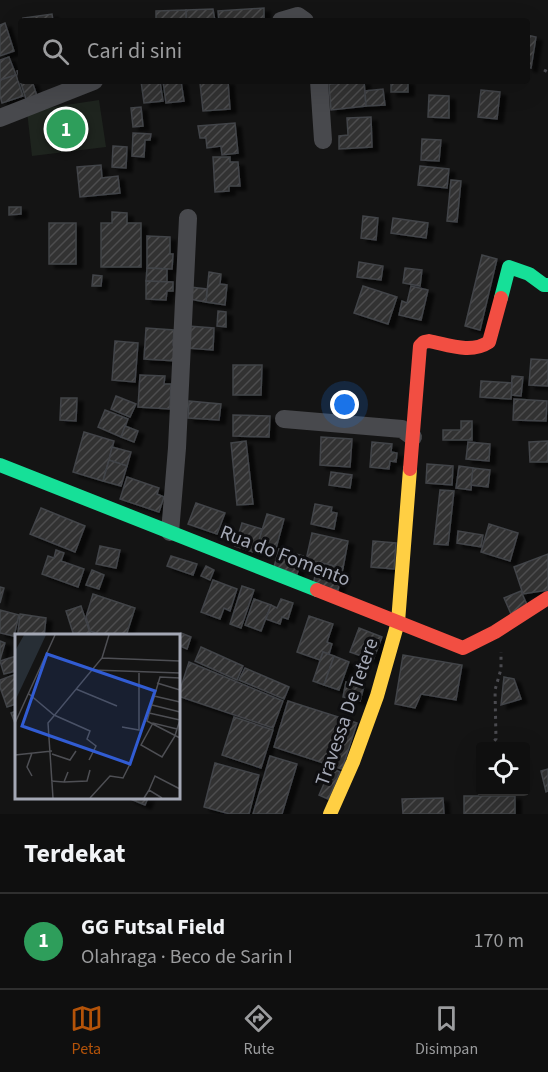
<!DOCTYPE html>
<html lang="id">
<head>
<meta charset="utf-8">
<style>
	body { margin:0; font-family:"Source Sans 3",sans-serif; background:#181818; color:#f1f3f6 }
	.controls { position:absolute; right:18px; bottom:18px; display:grid; overflow:hidden; border-radius:6px; box-shadow:0 6px 24px #0002 }
	.controls button { width:54px; height:54px; display:grid; place-items:center; padding:0; border:0; border-bottom:2px solid #2f2f2f; background:#0f0f0f; color:#f1f3f6; font:30px sans-serif }
	.you { position:absolute; left:345px; top:405px; width:21px; height:21px; margin:-15px; border:4px solid #fff; border-radius:50%; background:#1a73e8; box-shadow:0 0 0 9px #1a73e833 }
	.badge { display:grid; place-items:center; width:39px; height:39px; border-radius:50%; background:#b45309; color:#fff; font-size:20px; font-weight:700 }
	.pin { position:absolute; translate:-50% -50%; border:3px solid #fff; box-shadow:0 2px 6px #0006 }
	.list { margin:0; padding:0; list-style:none }
	h2 { display:flex; justify-content:space-between; align-items:center; height:78px; margin:0; padding:0 24px; font-size:26px }
	h2 small { font-size:20px; font-weight:400; color:#9b9c9e }
	.list li { display:grid; grid-template-columns:39px 1fr auto; gap:18px; align-items:center; box-sizing:border-box; height:96px; padding:0 24px; border-top:2px solid #2f2f2f }
	.list b { display:block; font-size:22px; white-space:nowrap }
	.list p { margin:0; font-size:20px; white-space:nowrap; color:#9b9c9e }
	.list em { font-size:20px; font-style:normal; color:#9b9c9e }
	.icon { flex:none; width:33px; height:33px; fill:none; stroke:currentColor; stroke-width:2; stroke-linecap:round; stroke-linejoin:round }
	.map { position:relative; flex:none; width:548px; height:814px; overflow:hidden }
	.search { position:absolute; background:#0f0f0f; box-shadow:0 6px 24px #0002; left:18px; right:18px; top:18px; height:66px; display:flex; align-items:center; gap:15px; box-sizing:border-box; padding:0 21px; border-radius:6px; color:#9b9c9e; font-size:22px }
	.sheet { height:174px; background:#0f0f0f }
	nav { display:flex; justify-content:space-around; align-items:center; box-sizing:border-box; height:84px; border-top:2px solid #2f2f2f; background:#0f0f0f; font-size:16px; color:#9b9c9e }
	nav a { display:grid; justify-items:center; gap:3px }
	nav .on { color:#b45309 }
	.map>svg:first-child { display:block }
	.green { fill:#1e241e }
	.building { fill:url(#building-hatch); stroke:#424448; stroke-width:1.5; filter:url(#shadow) }
	.lines { fill:none; stroke-linecap:round; stroke-linejoin:round }
	.path { stroke:#4a4a4f; stroke-width:3; stroke-dasharray:3 4.5; stroke-linecap:butt }
	.street { stroke:#48494d; stroke-width:18 }
	.fast { stroke:#16e098; stroke-width:14 }
	.slow { stroke:#ffcf43; stroke-width:14 }
	.jam { stroke:#f24e42; stroke-width:14 }
	.labels { text-anchor:middle; dominant-baseline:central; stroke-width:6; stroke-linejoin:round; paint-order:stroke }
	.street-label { font-size:20px; fill:#a4a8b5; stroke:#0e0e10 }
	.inset-road { fill:none; stroke:#4e4f54; stroke-width:1.5 }
	.view { fill:#315cd3; fill-opacity:0.15; stroke:#315cd3; stroke-width:3 }
	.inset-edge { fill:none; stroke:#a4a8b5; stroke-width:3 }
</style>
</head>
<body>
<div class="map">
<svg width="548" height="814" viewBox="0 0 548 814">
	<defs>
		<pattern id="building-hatch" width="6" height="6" patternUnits="userSpaceOnUse" patternTransform="scale(1.5)"><rect width="6" height="6" fill="#323233"/><path d="M-1 1l2-2M0 6l6-6M5 7l2-2" fill="none" stroke="#4d4d4e"/></pattern>
		<filter id="shadow"><feDropShadow dx="6" dy="4" stdDeviation="1.5" flood-color="#0009"/></filter>
	</defs>
	<rect width="100%" height="100%" fill="#141414"/>
	<path class="green" d="M99,100L106,147L32,156L27,111Z"/>
	<g class="building">
		<path d="M264,8V21H219L218,11Z"/>
		<path d="M213,9L215,21H186V10Z"/>
		<path d="M186,10V21H156V11Z"/>
		<path d="M52,14L53,21H24L23,18Z"/>
		<path d="M5,23L14,51L0,56V25Z"/>
		<path d="M527,35L536,37L531,68L527,67Z"/>
		<path d="M9,57L16,75L0,80V60Z"/>
		<path d="M21,70V81H32L37,96L26,99L17,71Z"/>
		<path d="M16,75L23,96L2,103L0,96V80Z"/>
		<path d="M141,81H160L163,101L144,103Z"/>
		<path d="M163,81H181L184,101L166,103Z"/>
		<path d="M228,81L230,109L203,111L200,83Z"/>
		<path d="M364,81L366,106L331,110L329,84Z"/>
		<rect x="391" y="81" width="17" height="11"/>
		<path d="M383,89L385,105L366,106L365,91Z"/>
		<path d="M481,90L500,92L497,119L478,117Z"/>
		<path d="M429,95L449,96V118L428,117Z"/>
		<path d="M141,107L143,126L133,127L131,108Z"/>
		<path d="M371,117L372,147L339,149V136L348,135L347,118Z"/>
		<path d="M235,123L238,153L222,155L221,146L207,148L206,138H200L198,126Z"/>
		<path d="M133,133L151,134L150,140H145L144,157L132,156Z"/>
		<path d="M422,139L441,140L439,161L421,160Z"/>
		<path d="M113,146L127,147L126,168L112,167Z"/>
		<path d="M213,157H230V162H238L240,186H229V191L215,192Z"/>
		<path d="M101,165L102,178L118,176L120,193L80,197L77,167Z"/>
		<path d="M420,166L449,169L447,188L418,185Z"/>
		<path d="M451,180L461,181L457,222L447,221Z"/>
		<path d="M9,207H21V214L9,215Z"/>
		<path d="M112,212L127,213V223H141V267H101V223H112Z"/>
		<path d="M363,216L378,218L376,240L361,238Z"/>
		<path d="M393,218L428,223L426,238L391,233Z"/>
		<rect x="49" y="223" width="27" height="41"/>
		<path d="M147,236L170,237V254H173L172,269L147,268Z"/>
		<path d="M482,255L497,259L480,330L465,326Z"/>
		<path d="M359,262L383,266L381,280L357,277Z"/>
		<path d="M147,268L167,269V282L146,281Z"/>
		<path d="M405,268L422,270L420,286L403,283Z"/>
		<path d="M209,272L221,274L220,284L227,285L225,305L206,302Z"/>
		<path d="M93,275L102,276L101,286H92Z"/>
		<path d="M146,281L173,282V291H167L166,300L146,299Z"/>
		<path d="M363,286L397,297L388,324L354,313Z"/>
		<path d="M411,286L428,290L421,320L399,315L402,301L407,303Z"/>
		<path d="M190,287L207,289L206,302L189,299Z"/>
		<path d="M218,311L226,312V327L217,326Z"/>
		<path d="M188,326L214,328L213,350L187,348Z"/>
		<path d="M146,328L174,330L173,345L177,346L176,361L144,359Z"/>
		<path d="M115,341L138,343L135,382L112,380Z"/>
		<path d="M531,359L548,360V386L529,385Z"/>
		<path d="M233,365H262L261,395H233Z"/>
		<path d="M140,375L165,376L164,384H171L170,409L138,407Z"/>
		<path d="M512,376L523,377L521,396L511,395Z"/>
		<path d="M481,381L512,383L511,399L480,397Z"/>
		<path d="M116,396L136,404L130,417L111,409Z"/>
		<path d="M61,398H77L76,421L60,420Z"/>
		<path d="M514,399L547,401L546,421L513,420Z"/>
		<path d="M189,401L221,404L219,420L188,418Z"/>
		<path d="M105,410L128,419L121,437L98,427Z"/>
		<path d="M233,415L270,416L269,437L233,436Z"/>
		<path d="M461,421H472V440H443V430H461Z"/>
		<path d="M125,426L138,431L134,442L121,437Z"/>
		<path d="M84,432L114,441L103,481L73,472Z"/>
		<path d="M321,437L352,439L350,467L320,465Z"/>
		<path d="M246,441L253,504L237,505L231,443Z"/>
		<path d="M548,441V462H530L529,442Z"/>
		<path d="M372,442L392,444L391,452L397,453L396,462L390,461L389,469L370,467Z"/>
		<path d="M468,442L490,444L489,461L466,459Z"/>
		<path d="M112,447L131,452L127,466L109,460Z"/>
		<path d="M109,460L127,466L121,486L103,481Z"/>
		<path d="M427,464L453,466L452,485L426,483Z"/>
		<path d="M459,466L473,468L471,490L456,488Z"/>
		<path d="M473,468L490,470L488,487L471,485Z"/>
		<path d="M331,472L352,475L350,488L329,485Z"/>
		<path d="M127,477L159,488L157,494L164,497L159,512L120,499Z"/>
		<path d="M440,490L454,491L448,545L434,544Z"/>
		<path d="M196,503L225,513L217,534L188,524Z"/>
		<path d="M315,504L332,507L331,512L337,513L334,529L311,524Z"/>
		<path d="M41,508L85,526L75,552L30,534Z"/>
		<path d="M267,514L284,519L275,552L257,546Z"/>
		<path d="M242,523L262,529L256,553L235,546Z"/>
		<path d="M489,524L518,533L510,561L481,552Z"/>
		<path d="M458,531L483,535L481,547L457,543Z"/>
		<path d="M312,533L348,541L343,568L306,560Z"/>
		<path d="M373,541L396,543L394,569L371,567Z"/>
		<path d="M100,546L120,550L116,568L96,564Z"/>
		<path d="M279,549L303,556L297,574L274,567Z"/>
		<path d="M56,550L64,553L61,561L84,569L78,587L42,574L48,556L54,558Z"/>
		<path d="M548,554V590L523,594L514,567Z"/>
		<path d="M171,556L197,564L193,575L167,566Z"/>
		<path d="M318,562L343,568L338,590L313,585Z"/>
		<path d="M206,566L214,570L210,580L201,576Z"/>
		<path d="M92,570L104,575L99,589L86,585Z"/>
		<path d="M213,580L237,589L230,611L224,608L220,619L201,612Z"/>
		<path d="M242,586L254,590L241,628L230,624Z"/>
		<path d="M0,587L4,588L0,603Z"/>
		<path d="M521,591L528,607L511,614L504,598Z"/>
		<path d="M93,594L135,608L126,636H105L90,631L86,617Z"/>
		<path d="M254,599L271,605L261,631L245,625Z"/>
		<path d="M281,599L293,603L288,619L282,617L280,624L266,619L271,605L277,608Z"/>
		<path d="M81,606L91,636H74L66,611Z"/>
		<path d="M0,610L19,615L14,636L0,633Z"/>
		<path d="M20,614L46,618L44,636L18,633Z"/>
		<path d="M309,616L333,624L327,642L332,644L329,654L323,652L320,660L297,652Z"/>
		<path d="M359,628L382,637L373,660L350,652Z"/>
		<path d="M181,633L191,637L187,649L178,645Z"/>
		<path d="M0,641L5,643L0,660Z"/>
		<path d="M201,647L243,666L237,680L195,661Z"/>
		<path d="M323,652L334,656L324,685L313,681Z"/>
		<path d="M403,655L462,665L456,700L421,694L415,708L395,704Z"/>
		<path d="M16,656V671L4,674L0,661Z"/>
		<path d="M334,656L349,662L339,690L324,685Z"/>
		<path d="M189,662L283,701L273,728L178,696Z"/>
		<path d="M245,668L289,687L284,699L239,680Z"/>
		<path d="M16,674V704L7,707L0,687V680Z"/>
		<path d="M504,677L514,679L521,699L501,705Z"/>
		<path d="M346,682L364,686L360,701L343,697Z"/>
		<path d="M288,701L357,723L342,769L274,747Z"/>
		<path d="M16,711V726L11,713Z"/>
		<path d="M234,717L273,730L261,768L222,755Z"/>
		<path d="M270,756L297,764L282,814H253Z"/>
		<path d="M215,763L259,775L249,814H230L204,807Z"/>
		<path d="M331,768L340,772L328,799L319,795Z"/>
		<path d="M548,769V791L546,792L541,771Z"/>
		<rect x="464" y="796" width="51" height="18"/>
		<path d="M128,798H148L145,805Z"/>
		<path d="M443,798L444,814H403L402,799Z"/>
	</g>
	<g class="lines">
		<g class="path">
			<path d="M544,70L548,72"/>
			<path d="M489,746L496,739L495,690L501,669V652"/>
			<path d="M480,757V758"/>
		</g>
		<g class="street">
			<path d="M281,21L298,16L305,21"/>
			<path d="M319,81L323,140"/>
			<path d="M0,118L94,81"/>
			<path d="M284,419L402,429L413,437"/>
			<path d="M170,532L177,448L188,218"/>
		</g>
		<g class="fast">
			<path d="M501,298L509,267L529,274L544,285H548"/>
			<path d="M0,465L317,590"/>
		</g>
		<path class="slow" d="M330,814L353,762L377,696L398,622L410,469"/>
		<g class="jam">
			<path d="M410,469L420,346L424,342L429,341C449,345 471,354 489,342L501,298"/>
			<path d="M317,590L463,648L495,632L548,598"/>
		</g>
	</g>
	<g class="labels">
		<g class="street-label">
			<text transform="translate(285 556) rotate(21)">Rua do Fomento</text>
			<text transform="translate(347 712) rotate(-71)">Travessa De Tetere</text>
		</g>
	</g>
	<g transform="translate(15 634)">
		<rect width="165" height="165" fill="#141414"/>
		<path d="M9,1H31L0,67V17Z" fill="#272e35"/>
		<path class="inset-road" d="M87,24L165,27M78,36L165,39M165,44L145,43L132,87L165,104M142,49L165,56M61,55L102,72M14,60L39,81L75,97L72,105L81,112L74,126M139,62L165,68M137,71L165,78M134,79L165,86M0,89L40,1M107,93L124,96V39M162,95L138,89L126,111L147,123L160,102L162,95L165,86V85M17,119L12,133L17,142M37,120L55,126L61,117M0,121L37,117M36,147L49,148L53,138M49,148L72,147L75,136M134,156L140,142L165,155M38,164L33,89L87,24L94,1M75,164L95,142L108,144L116,128M129,164L134,156L147,164"/>
		<path class="view" d="M32,20L140,57L115,130L7,92Z"/>
		<rect width="165" height="165" class="inset-edge"/>
	</g>
</svg>
<div class="controls">
<button><svg class="icon" aria-label="locate" viewBox="0 0 24 24"><circle cx="12" cy="12" r="6"/><path d="M12 2v4M12 18v4M2 12h4M18 12h4"/></svg></button>
</div>
<div class="you"></div>
<div class="pin badge" style="left:66px;top:129px;background:#2e9e5b">1</div>
<div class="search"><svg class="icon" aria-label="search" viewBox="0 0 24 24"><circle cx="10" cy="10" r="6"/><path d="M15 15l6 6"/></svg>Cari di sini</div>
</div>
<section class="sheet">
<h2>Terdekat<small></small></h2>
<ul class="list">
<li><span class="badge" style="background:#2e9e5b">1</span><div><b>GG Futsal Field</b><p>Olahraga · Beco de Sarin I</p></div><em>170 m</em></li>
</ul>
</section>
<nav>
<a class="on"><svg class="icon" aria-label="map" viewBox="0 0 24 24"><path d="M3 6l6-2 6 2 6-2v14l-6 2-6-2-6 2zM9 4v14M15 6v14"/></svg>Peta</a>
<a><svg class="icon" aria-label="directions" viewBox="0 0 24 24"><path d="M12 3l9 9-9 9-9-9zM9 14v-3h6M13 9l2 2-2 2"/></svg>Rute</a>
<a><svg class="icon" aria-label="saved" viewBox="0 0 24 24"><path d="M7 4h10v16l-5-4-5 4z"/></svg>Disimpan</a>
</nav>
</body>
</html>
